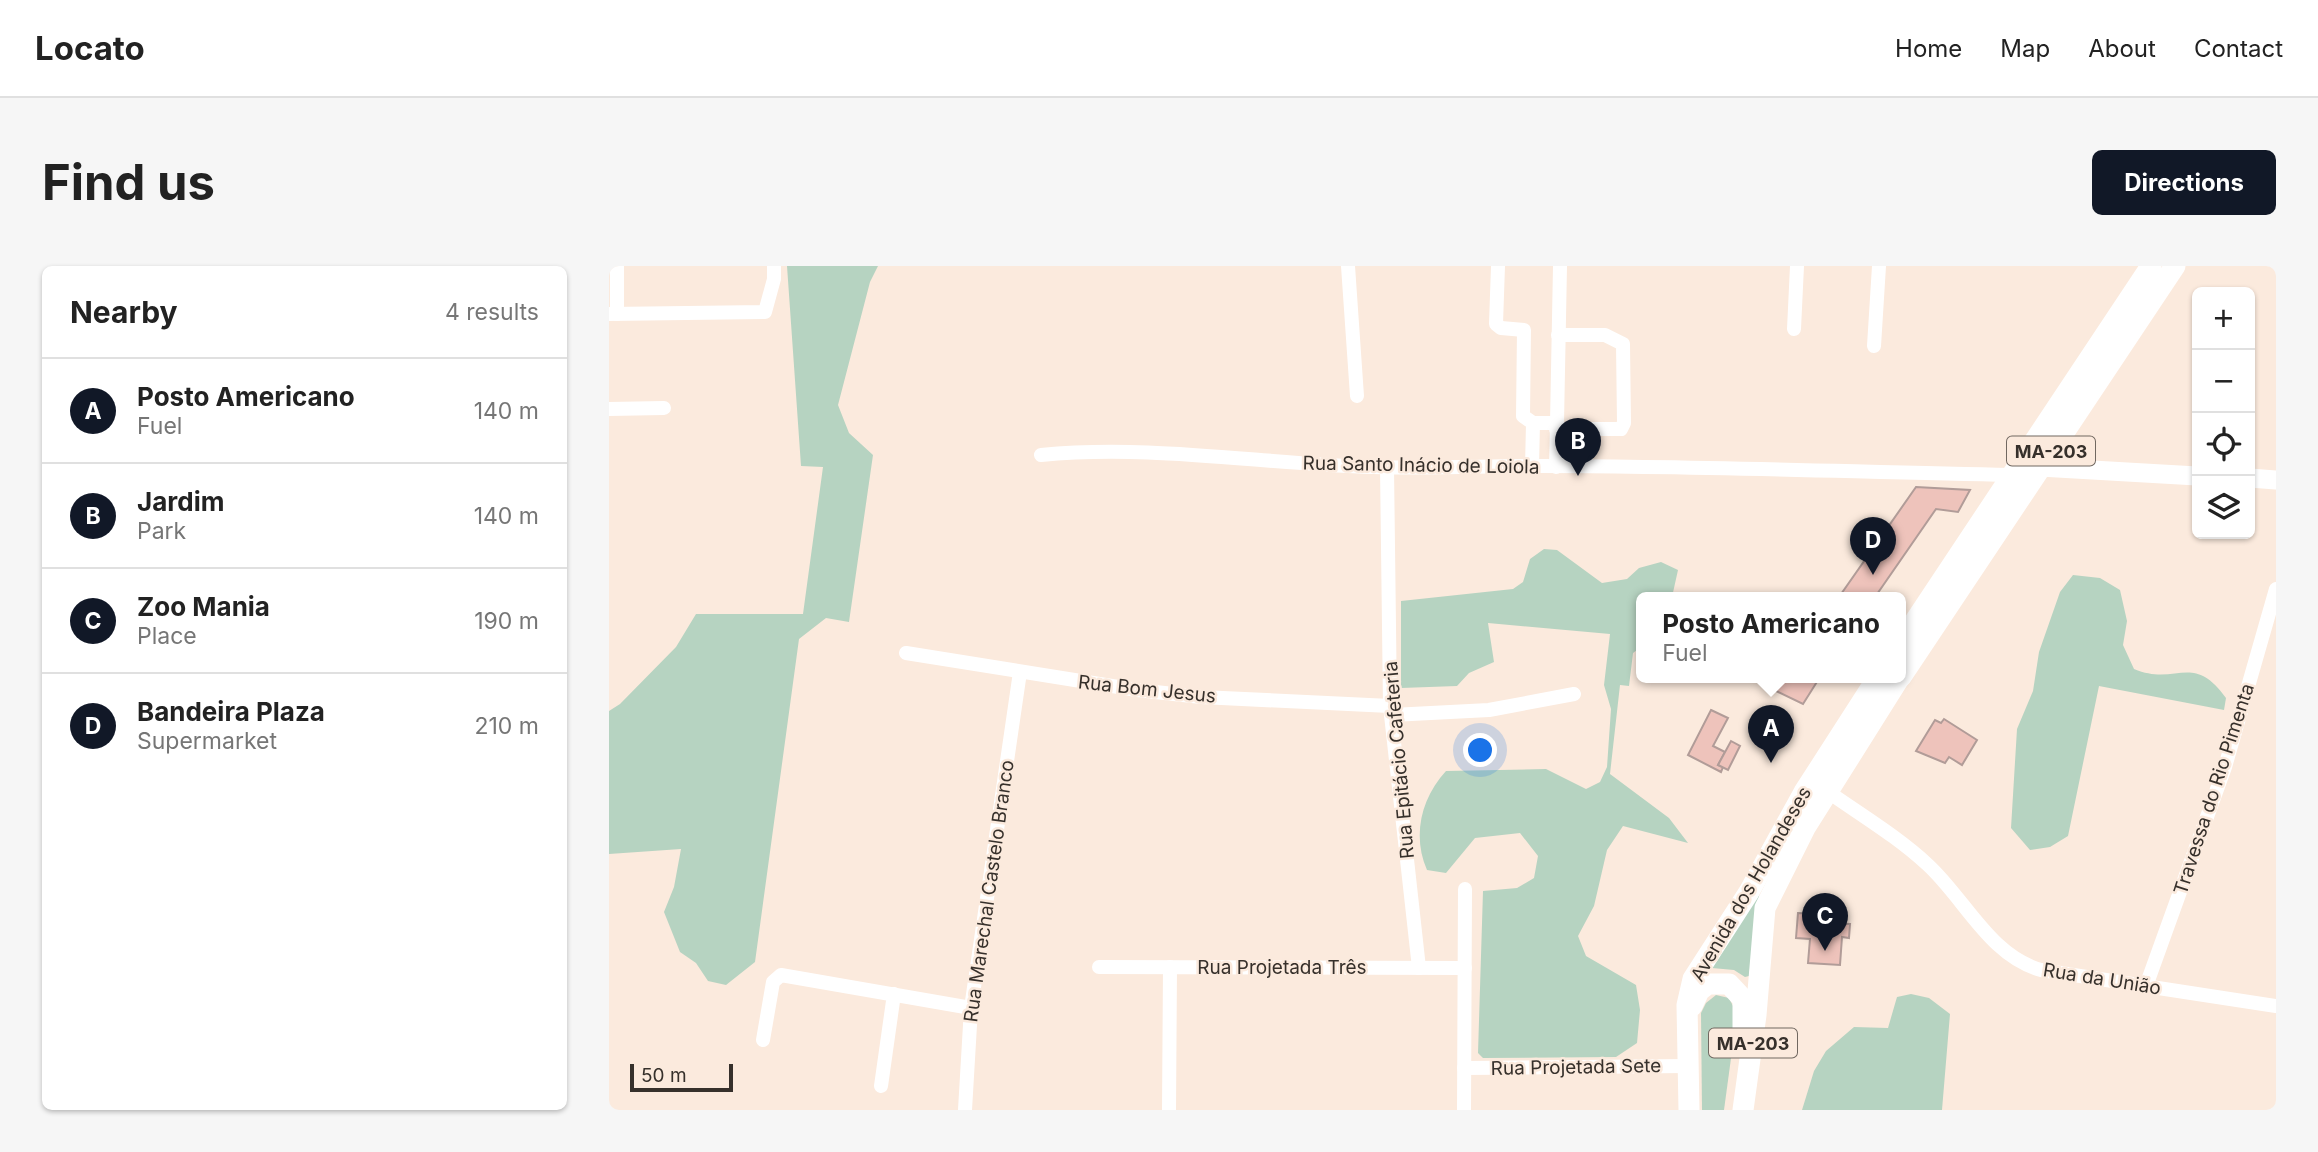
<!DOCTYPE html>
<html lang="en">
<head>
<meta charset="utf-8">
<style>
	body { margin:0; font-family:Inter,sans-serif; background:#f6f6f6; color:#222 }
	.controls { position:absolute; right:21px; top:21px; display:grid; overflow:hidden; border-radius:10px; box-shadow:0 2px 5px #0004 }
	.controls button { width:63px; height:63px; display:grid; place-items:center; padding:0; border:0; border-bottom:2px solid #e0e0e0; background:#fff; color:#222; font:35px sans-serif }
	.scale { position:absolute; left:21px; bottom:18px; width:103px; box-sizing:border-box; padding-left:7px; border:4px solid #36302b; border-top:0; font-size:19px; line-height:24px; white-space:nowrap; color:#36302b; -webkit-text-stroke:5px #fbeadd; paint-order:stroke }
	.you { position:absolute; left:872px; top:485px; width:24px; height:24px; margin:-18px; border:5px solid #fff; border-radius:50%; background:#1a73e8; box-shadow:0 0 0 10px #1a73e833 }
	.badge { display:grid; place-items:center; width:46px; height:46px; border-radius:50%; background:#111827; color:#fff; font-size:23px; font-weight:700 }
	.pin { position:absolute; translate:-50% -58px; filter:drop-shadow(0 2px 4px #0008) }
	.pin::after { content:''; position:absolute; top:37px; width:24px; height:21px; background:inherit; clip-path:polygon(0 0,100% 0,50% 100%) }
	.popup { position:absolute; left:1027px; top:326px; width:270px; height:91px; box-sizing:border-box; display:grid; place-content:center; border-radius:10px; background:#fff; filter:drop-shadow(0 2px 5px #0005); font-size:23px; white-space:nowrap; color:#767676 }
	.popup b { font-size:26px; color:#222 }
	.popup::after { content:''; position:absolute; left:50%; top:100%; margin-left:-14px; border:14px solid transparent; border-top-color:#fff }
	.list { margin:0; padding:0; list-style:none }
	h2 { display:flex; justify-content:space-between; align-items:center; height:91px; margin:0; padding:0 28px; font-size:30px }
	h2 small { font-size:23px; font-weight:400; color:#767676 }
	.list li { display:grid; grid-template-columns:46px 1fr auto; gap:21px; align-items:center; box-sizing:border-box; height:105px; padding:0 28px; border-top:2px solid #e0e0e0 }
	.list b { display:block; font-size:26px; white-space:nowrap }
	.list p { margin:0; font-size:23px; white-space:nowrap; color:#767676 }
	.list em { font-size:23px; font-style:normal; color:#767676 }
	.icon { flex:none; width:38px; height:38px; fill:none; stroke:currentColor; stroke-width:2; stroke-linecap:round; stroke-linejoin:round }
	.map { position:relative; flex:none; width:1667px; height:844px; overflow:hidden; border-radius:10px }
	header { display:flex; align-items:center; gap:42px; box-sizing:border-box; height:98px; padding:0 35px; background:#fff; border-bottom:2px solid #e0e0e0 }
	header strong { font-size:33px }
	nav { display:flex; gap:38px; margin-inline-start:auto; font-size:24px }
	.intro { display:flex; align-items:center; justify-content:space-between; box-sizing:border-box; height:168px; padding:0 42px }
	h1 { margin:0; font-size:49px }
	.button { padding:18px 32px; border-radius:10px; background:#111827; color:#fff; font-size:24px; font-weight:700 }
	main { display:flex; gap:42px; padding:0 42px }
	aside { flex:1; background:#fff; border-radius:10px; box-shadow:0 2px 5px #0004 }
	.map>svg:first-child { display:block }
	.green { fill:#b6d3c1 }
	.building { fill:#eec3bb; stroke:#b19c98; stroke-width:2 }
	.lines { fill:none; stroke-linecap:round; stroke-linejoin:round }
	.street { stroke:#fff; stroke-width:14 }
	.secondary { stroke:#fff; stroke-width:19 }
	.primary { stroke:#fff; stroke-width:21 }
	.labels { text-anchor:middle; dominant-baseline:central; stroke-width:5; stroke-linejoin:round; paint-order:stroke }
	.shield { fill:#fbeadd; stroke:#716860; stroke-width:2 }
	.shield-label { font-size:18px; font-weight:bold; fill:#36302b }
	.street-label { font-size:19px; fill:#36302b; stroke:#fbeadd }
</style>
</head>
<body>
<header>
<strong>Locato</strong>
<nav><a>Home</a><a>Map</a><a>About</a><a>Contact</a></nav>
</header>
<div class="intro"><h1>Find us</h1><a class="button">Directions</a></div>
<main>
<aside>
<h2>Nearby<small>4 results</small></h2>
<ul class="list">
<li><span class="badge">A</span><div><b>Posto Americano</b><p>Fuel</p></div><em>140 m</em></li>
<li><span class="badge">B</span><div><b>Jardim</b><p>Park</p></div><em>140 m</em></li>
<li><span class="badge">C</span><div><b>Zoo Mania</b><p>Place</p></div><em>190 m</em></li>
<li><span class="badge">D</span><div><b>Bandeira Plaza</b><p>Supermarket</p></div><em>210 m</em></li>
</ul>
</aside>
<div class="map">
<svg width="1667" height="844" viewBox="0 0 1667 844">
	<rect width="100%" height="100%" fill="#fbeadd"/>
	<g class="green">
		<path d="M178,0H269L261,16L229,139L240,167L264,189L240,356L217,352L190,373L146,696L117,719L99,715L87,697L71,686L55,646L65,621L72,583L0,588V445L11,438L67,381L87,348H194L214,201L192,200Z"/>
		<path d="M935,283L948,284L993,317L1018,313L1030,302L1052,296L1069,304L1063,331H1032V381L1024,387L1020,420L1011,419L1001,508L1060,552L1079,577L1014,560L998,584L985,640L969,670L977,690L1027,719L1031,744L1028,777L1007,791L874,792L869,787L874,625L908,622L925,612L929,590L911,567L866,572L837,607L818,604C803,570 812,532 837,505L937,503L977,523L991,516L998,501L1002,443L995,419L1001,368L879,357L885,396L860,407L848,420L792,422V335L904,323L914,316L921,293Z"/>
		<path d="M1464,309L1491,312L1511,324L1518,355L1514,379L1525,403C1568,421 1583,385 1617,432L1615,444L1490,420L1459,570L1441,581L1421,584L1402,562L1408,463L1424,425L1430,386L1451,326Z"/>
		<path d="M1148,625L1150,631L1140,710L1136,711L1125,704L1103,702Z"/>
		<path d="M1302,728L1320,732L1341,748L1333,844H1193L1205,805L1217,785L1245,761L1279,762L1288,731Z"/>
		<path d="M1107,729L1120,732L1128,748L1115,844H1093L1092,747L1097,737Z"/>
	</g>
	<g class="building">
		<path d="M1307,221L1361,224L1349,246L1327,243L1266,331H1230Z"/>
		<path d="M1174,411H1211L1194,438L1165,424Z"/>
		<path d="M1102,444L1119,452L1104,480L1116,486L1109,499L1114,501L1112,506L1079,489Z"/>
		<path d="M1335,453L1368,474L1353,499L1340,491L1336,497L1307,485L1326,454L1332,457Z"/>
		<path d="M1122,475L1131,480L1119,504L1109,499Z"/>
		<path d="M1189,647L1221,649V657L1241,658L1240,672L1233,671L1231,699L1199,697L1201,673L1187,672Z"/>
	</g>
	<g class="lines">
		<g class="street">
			<path d="M739,0L748,130"/>
			<path d="M889,0L887,58L892,62L915,64L914,150L924,157"/>
			<path d="M0,48L156,46L165,13V0"/>
			<path d="M8,48V0"/>
			<path d="M1185,63L1188,0"/>
			<path d="M1265,80L1270,0"/>
			<path d="M0,143L55,142"/>
			<path d="M948,157L951,0"/>
			<path d="M947,163H1012L1015,157L1014,78L996,69H949"/>
			<path d="M432,189C542,178 653,198 764,201C820,203 876,200 933,200C1089,200 1246,206 1402,209"/>
			<path d="M778,201L781,440L810,702"/>
			<path d="M923,201L924,157H948L947,201"/>
			<path d="M297,387L528,424L592,431L781,440"/>
			<path d="M783,449L880,444L965,428"/>
			<path d="M1218,525C1252,549 1289,571 1319,599C1356,633 1381,690 1432,704L1667,740"/>
			<path d="M490,701L856,702"/>
			<path d="M1537,720L1616,501L1667,323"/>
			<path d="M154,774L164,716L172,709L362,742"/>
			<path d="M855,802L1079,800"/>
			<path d="M272,820L285,728"/>
			<path d="M356,844L362,742L411,406"/>
			<path d="M560,844L561,701"/>
			<path d="M855,844L856,623"/>
		</g>
		<g class="secondary">
			<path d="M1431,201L1588,210"/>
			<path d="M1641,212L1667,214"/>
		</g>
		<g class="primary">
			<path d="M1292,376L1542,0"/>
			<path d="M1292,411L1566,0"/>
			<path d="M1083,740L1090,725L1099,718H1120L1134,733V763"/>
			<path d="M1080,844L1078,739L1084,713L1140,626L1195,526L1269,411"/>
			<path d="M1134,844L1147,749L1156,642L1196,562L1291,411"/>
		</g>
	</g>
	<g class="labels">
		<g class="shield">
			<rect x="1398" y="170.5" width="88" height="29" rx="5"/>
			<rect x="1100" y="762.5" width="88" height="29" rx="5"/>
		</g>
		<g class="shield-label">
			<text x="1442" y="185">MA-203</text>
			<text x="1144" y="777">MA-203</text>
		</g>
		<g class="street-label">
			<text transform="translate(812 199) rotate(1)">Rua Santo Inácio de Loiola</text>
			<text transform="translate(538 423) rotate(6)">Rua Bom Jesus</text>
			<text transform="translate(790 494) rotate(-95)">Rua Epitácio Cafeteria</text>
			<text transform="translate(1605 523) rotate(-72)">Travessa do Rio Pimenta</text>
			<text transform="translate(1142 618) rotate(-60)">Avenida dos Holandeses</text>
			<text transform="translate(380 625) rotate(-82)">Rua Marechal Castelo Branco</text>
			<text x="673" y="701">Rua Projetada Três</text>
			<text transform="translate(1493 713) rotate(9)">Rua da União</text>
			<text transform="translate(967 801) rotate(-1)">Rua Projetada Sete</text>
		</g>
	</g>
</svg>
<div class="controls">
<button>+</button>
<button>−</button>
<button><svg class="icon" aria-label="locate" viewBox="0 0 24 24"><circle cx="12" cy="12" r="6"/><path d="M12 2v4M12 18v4M2 12h4M18 12h4"/></svg></button>
<button><svg class="icon" aria-label="layers" viewBox="0 0 24 24"><path d="M12 4l9 5-9 5-9-5zM3 14l9 5 9-5"/></svg></button>
</div>
<div class="scale">50 m</div>
<div class="you"></div>
<div class="pin badge" style="left:1162px;top:497px">A</div>
<div class="popup"><b>Posto Americano</b>Fuel</div>
<div class="pin badge" style="left:969px;top:210px">B</div>
<div class="pin badge" style="left:1216px;top:685px">C</div>
<div class="pin badge" style="left:1264px;top:309px">D</div>
</div>
</main>
</body>
</html>
